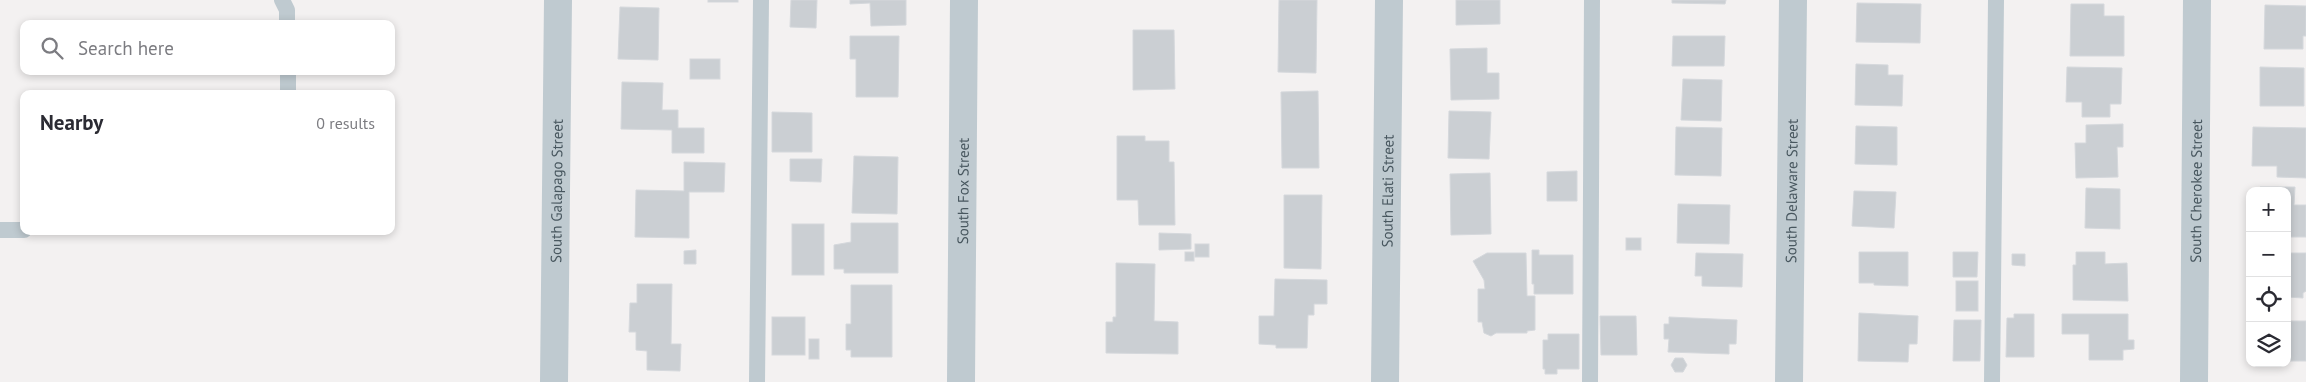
<!DOCTYPE html>
<html lang="en">
<head>
<meta charset="utf-8">
<style>
	body { margin:0; font-family:"PT Sans",sans-serif; background:#f7f7f7; color:#2b2b33 }
	.controls { position:absolute; right:15px; bottom:15px; display:grid; overflow:hidden; border-radius:10px; box-shadow:0 2px 8px #0003 }
	.controls button { width:45px; height:45px; display:grid; place-items:center; padding:0; border:0; border-bottom:1px solid #e1e1e2; background:#fff; color:#2b2b33; font:25px sans-serif }
	.list { margin:0; padding:0; list-style:none }
	h2 { display:flex; justify-content:space-between; align-items:center; height:65px; margin:0; padding:0 20px; font-size:21px }
	h2 small { font-size:16px; font-weight:400; color:#7c7c81 }
	.icon { flex:none; width:28px; height:28px; fill:none; stroke:currentColor; stroke-width:2; stroke-linecap:round; stroke-linejoin:round }
	.map { position:relative; flex:none; width:2306px; height:382px; overflow:hidden }
	.search { position:absolute; background:#fff; box-shadow:0 2px 8px #0003; left:20px; top:20px; width:375px; height:55px; display:flex; align-items:center; gap:12px; box-sizing:border-box; padding:0 18px; border-radius:10px; color:#7c7c81; font-size:19px }
	.panel { position:absolute; background:#fff; box-shadow:0 2px 8px #0003; left:20px; top:90px; width:375px; height:145px; border-radius:10px }
	.map>svg:first-child { display:block }
	.building { fill:#cbcfd3; stroke:#d5d8dc }
	.lines { fill:none; stroke-linecap:round; stroke-linejoin:round }
	.lane { stroke:#bfcad0; stroke-width:16 }
	.street { stroke:#bfcad0; stroke-width:28 }
	.labels { text-anchor:middle; dominant-baseline:central; stroke-width:4; stroke-linejoin:round; paint-order:stroke }
	.street-label { font-size:15px; fill:#48575f; stroke:#fff }
</style>
</head>
<body>
<div class="map">
<svg width="2306" height="382" viewBox="0 0 2306 382">
	<rect width="100%" height="100%" fill="#f3f1f1"/>
	<g class="building">
		<rect x="708" y="0" width="30" height="2"/>
		<path d="M791,0H817L816,28L790,27Z"/>
		<path d="M850,0H906V25L871,26L870,3L850,4Z"/>
		<path d="M1279,0H1317L1316,73L1278,72Z"/>
		<path d="M1456,0H1500V24L1456,25Z"/>
		<path d="M1672,0H1726L1725,4L1672,3Z"/>
		<path d="M1857,3L1921,4L1920,43L1856,42Z"/>
		<path d="M2071,4H2104V16H2124V56H2070Z"/>
		<path d="M2265,5L2306,6V36H2303V49H2264Z"/>
		<path d="M620,7L659,8L658,60L618,59Z"/>
		<path d="M1133,30H1174L1175,89L1133,90Z"/>
		<path d="M850,36H899L898,97H856V59H850Z"/>
		<path d="M1673,36H1725L1724,66H1672Z"/>
		<path d="M1487,48V73H1499V99L1451,100L1450,49Z"/>
		<rect x="690" y="59" width="30" height="20"/>
		<path d="M1856,64L1888,65V75H1903L1902,106L1855,105Z"/>
		<path d="M2067,67L2122,68L2121,104H2110V117H2082V102H2066Z"/>
		<path d="M2260,67L2304,68V106H2260Z"/>
		<path d="M1683,79L1722,80L1721,121L1681,120Z"/>
		<path d="M622,82L663,83L662,110H678V128H704V153H672V130L621,129Z"/>
		<path d="M1318,91L1319,168H1282L1281,92Z"/>
		<path d="M1449,111L1491,112L1489,159L1448,158Z"/>
		<path d="M772,112L812,113V152H772Z"/>
		<path d="M2123,124V147H2117L2118,177L2076,178L2075,143H2086V125Z"/>
		<path d="M1856,126L1897,127V165L1855,164Z"/>
		<path d="M1676,127L1722,128L1721,176L1675,175Z"/>
		<path d="M2253,127L2306,128V178L2277,177V166H2252Z"/>
		<path d="M1117,136H1145V141H1169V162H1174L1175,225H1139L1138,200H1117Z"/>
		<path d="M854,156L898,157L897,214L852,213Z"/>
		<path d="M790,159H822L821,182L790,181Z"/>
		<path d="M684,162L725,163L724,192H689V238L635,237L636,190L684,191Z"/>
		<path d="M1577,171V201H1547V172Z"/>
		<path d="M1490,173L1491,234L1451,235L1450,174Z"/>
		<path d="M2260,187H2295L2294,205H2306V237H2287V191H2260Z"/>
		<path d="M2086,188L2120,189V229L2085,228Z"/>
		<path d="M1854,191L1896,192L1894,228L1852,226Z"/>
		<path d="M1284,195H1322L1321,269L1284,268Z"/>
		<path d="M1678,204L1730,205L1729,244L1677,243Z"/>
		<path d="M851,223H898V273H844V269H834V245L851,242Z"/>
		<rect x="792" y="224" width="32" height="51"/>
		<path d="M1159,233L1191,234V249L1159,250Z"/>
		<rect x="1626" y="238" width="15" height="12"/>
		<rect x="1195" y="244" width="14" height="13"/>
		<path d="M696,250V264H684V251Z"/>
		<path d="M1532,250H1539V255H1573V294H1534V284H1532Z"/>
		<rect x="1185" y="252" width="9" height="9"/>
		<path d="M1859,252H1908V286L1874,285V283H1859Z"/>
		<path d="M1953,252H1978L1977,277H1953Z"/>
		<path d="M2076,252H2105V264L2127,263L2128,301L2073,300V265H2076Z"/>
		<path d="M1487,253H1526L1527,296H1535V330L1527,331V333H1496L1491,336L1484,333L1482,322H1478V289H1485L1484,280L1473,261Z"/>
		<path d="M1696,253L1743,254L1742,287L1702,286V276H1695Z"/>
		<path d="M2287,253H2306V291L2303,293V298L2287,297Z"/>
		<path d="M2012,254H2025V266L2012,265Z"/>
		<path d="M1116,263L1155,264L1154,321L1178,322V354L1106,353V322H1113V317H1116Z"/>
		<path d="M1275,279L1327,280V304H1314V315H1308L1307,348H1276V345L1259,344V316H1274Z"/>
		<rect x="1956" y="281" width="22" height="30"/>
		<path d="M637,284H672L671,344H681L680,371L647,370V351L636,350V332H629L630,303H637Z"/>
		<path d="M851,285H892V357H851V350H846V324H851Z"/>
		<path d="M1859,313L1918,316L1917,344H1909L1908,362L1858,361Z"/>
		<path d="M2014,314H2034V357H2006L2007,318H2014Z"/>
		<path d="M2062,314H2128V340H2134V349L2123,350V360H2089V334H2062Z"/>
		<path d="M1600,316H1636L1637,355H1601Z"/>
		<rect x="772" y="317" width="33" height="38"/>
		<path d="M1669,317L1737,320L1736,344H1729V354L1668,352L1669,339H1664V324H1669Z"/>
		<path d="M1954,320H1981L1980,361H1953Z"/>
		<rect x="2287" y="321" width="19" height="40"/>
		<path d="M1548,334H1579V369H1557V374H1545V369H1543V340H1548Z"/>
		<rect x="809" y="339" width="10" height="20"/>
		<path d="M1675,358H1683L1687,365L1683,372H1675L1671,365Z"/>
	</g>
	<g class="lines">
		<g class="lane">
			<path d="M282,0L287,10V24"/>
			<path d="M288,71V94"/>
			<path d="M0,230H24"/>
			<path d="M757,382L761,0"/>
			<path d="M1590,382L1592,0"/>
			<path d="M1992,382L1996,0"/>
		</g>
		<g class="street">
			<path id="s1" d="M554,382L558,0"/>
			<path id="s2" d="M961,382L964,0"/>
			<path id="s3" d="M1385,382L1389,0"/>
			<path id="s4" d="M1789,382L1793,0"/>
			<path id="s5" d="M2194,382L2197,0"/>
		</g>
	</g>
	<g class="labels">
		<g class="street-label">
			<text stroke="none"><textPath href="#s1" startOffset="191">South Galapago Street</textPath></text>
			<text stroke="none"><textPath href="#s2" startOffset="191">South Fox Street</textPath></text>
			<text stroke="none"><textPath href="#s3" startOffset="191">South Elati Street</textPath></text>
			<text stroke="none"><textPath href="#s4" startOffset="191">South Delaware Street</textPath></text>
			<text stroke="none"><textPath href="#s5" startOffset="191">South Cherokee Street</textPath></text>
		</g>
	</g>
</svg>
<div class="controls">
<button>+</button>
<button>−</button>
<button><svg class="icon" aria-label="locate" viewBox="0 0 24 24"><circle cx="12" cy="12" r="6"/><path d="M12 2v4M12 18v4M2 12h4M18 12h4"/></svg></button>
<button><svg class="icon" aria-label="layers" viewBox="0 0 24 24"><path d="M12 4l9 5-9 5-9-5zM3 14l9 5 9-5"/></svg></button>
</div>
<div class="search"><svg class="icon" aria-label="search" viewBox="0 0 24 24"><circle cx="10" cy="10" r="6"/><path d="M15 15l6 6"/></svg>Search here</div>
<section class="panel">
<h2>Nearby<small>0 results</small></h2>
<ul class="list">
</ul>
</section>
</div>
</body>
</html>
